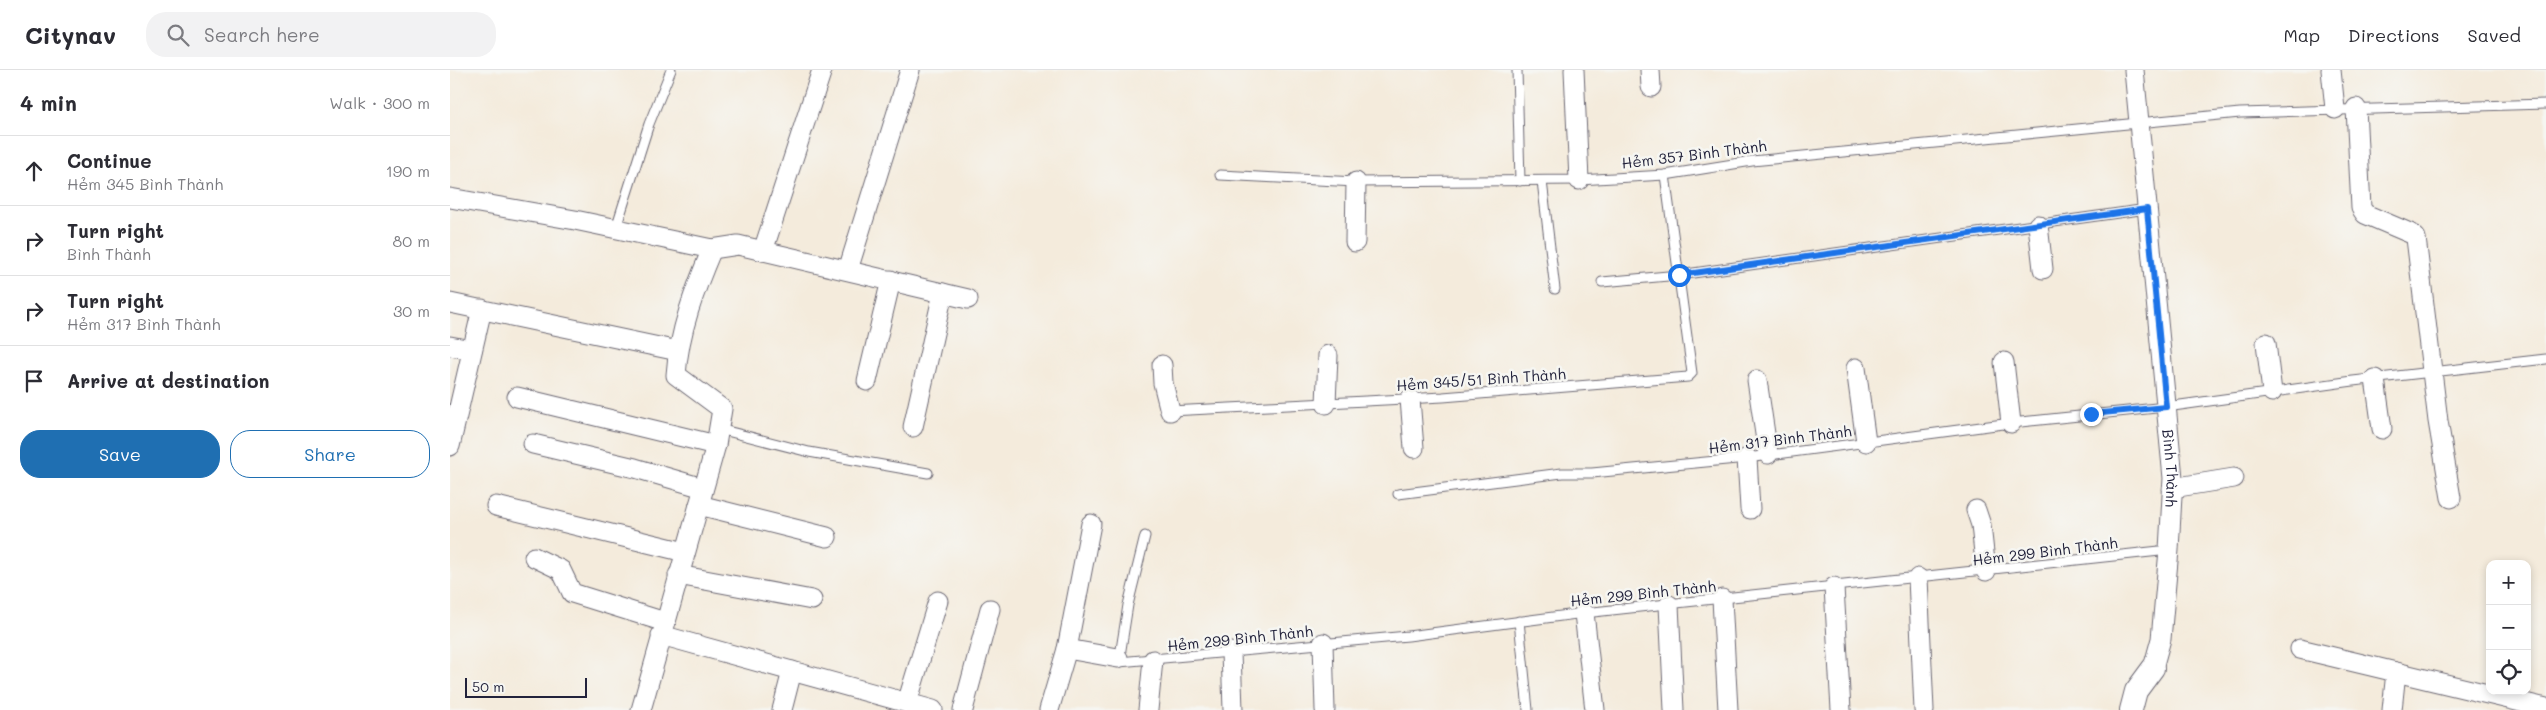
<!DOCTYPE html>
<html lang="en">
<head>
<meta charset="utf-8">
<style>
	body { margin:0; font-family:Mali,sans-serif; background:#f2f2f3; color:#2b2b33 }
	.controls { position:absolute; right:15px; bottom:15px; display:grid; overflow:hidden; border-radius:10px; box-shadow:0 2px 8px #0003 }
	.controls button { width:45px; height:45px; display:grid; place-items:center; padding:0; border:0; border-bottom:1px solid #e1e1e2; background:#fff; color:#2b2b33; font:25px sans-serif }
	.scale { position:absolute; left:15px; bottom:12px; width:122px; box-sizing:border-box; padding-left:5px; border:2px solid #22223b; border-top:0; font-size:14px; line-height:18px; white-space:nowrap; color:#22223b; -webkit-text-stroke:4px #f6f6f2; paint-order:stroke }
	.stop { position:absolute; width:15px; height:15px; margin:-11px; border:4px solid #1a73e8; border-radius:50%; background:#fff }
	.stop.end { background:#1a73e8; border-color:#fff; box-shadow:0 1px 5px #0008 }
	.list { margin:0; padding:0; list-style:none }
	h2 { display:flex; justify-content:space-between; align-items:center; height:65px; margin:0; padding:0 20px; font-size:21px }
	h2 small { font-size:16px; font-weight:400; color:#7c7c81 }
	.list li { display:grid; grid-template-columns:32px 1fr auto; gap:15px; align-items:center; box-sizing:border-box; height:70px; padding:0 20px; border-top:1px solid #e1e1e2 }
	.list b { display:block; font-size:19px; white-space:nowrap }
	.list p { margin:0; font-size:16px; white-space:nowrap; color:#7c7c81 }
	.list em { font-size:16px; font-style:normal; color:#7c7c81 }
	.actions { display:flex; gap:10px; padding:15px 20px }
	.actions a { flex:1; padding:11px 0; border:1px solid #1f6fb2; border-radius:20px; text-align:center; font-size:18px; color:#1f6fb2 }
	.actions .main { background:#1f6fb2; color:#fff }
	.icon { flex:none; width:28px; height:28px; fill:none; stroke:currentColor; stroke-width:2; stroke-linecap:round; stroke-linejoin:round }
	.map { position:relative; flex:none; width:2096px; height:640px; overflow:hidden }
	header { display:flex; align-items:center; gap:30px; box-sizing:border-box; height:70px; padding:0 25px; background:#fff; border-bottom:1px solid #e1e1e2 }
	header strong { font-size:24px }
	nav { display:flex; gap:28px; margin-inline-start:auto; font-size:18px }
	.search { width:350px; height:45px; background:#f2f2f3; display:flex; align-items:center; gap:12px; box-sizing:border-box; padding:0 18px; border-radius:20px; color:#7c7c81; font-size:19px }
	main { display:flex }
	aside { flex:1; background:#fff }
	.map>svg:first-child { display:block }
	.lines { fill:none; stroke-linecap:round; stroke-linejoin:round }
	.service-casing { stroke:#6c6873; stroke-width:11 }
	.minor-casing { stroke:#6c6873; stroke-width:21 }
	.tertiary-casing { stroke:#6c6873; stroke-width:24 }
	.service { stroke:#fff; stroke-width:9 }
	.minor { stroke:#fff; stroke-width:19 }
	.tertiary { stroke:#fff; stroke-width:22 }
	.route { stroke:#1a73e8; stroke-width:6 }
	.labels { text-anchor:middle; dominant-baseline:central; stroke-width:5; stroke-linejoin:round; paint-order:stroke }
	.street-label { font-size:15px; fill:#22223b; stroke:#f6f6f2 }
</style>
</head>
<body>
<header>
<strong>Citynav</strong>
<div class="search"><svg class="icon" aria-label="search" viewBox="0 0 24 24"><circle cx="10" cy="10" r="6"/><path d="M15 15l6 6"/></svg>Search here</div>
<nav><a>Map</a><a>Directions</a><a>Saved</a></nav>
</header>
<main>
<aside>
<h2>4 min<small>Walk · 300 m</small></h2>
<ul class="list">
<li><svg class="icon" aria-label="ahead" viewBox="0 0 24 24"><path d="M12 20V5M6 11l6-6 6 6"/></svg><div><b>Continue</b><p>Hẻm 345 Bình Thành</p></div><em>190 m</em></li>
<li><svg class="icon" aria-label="right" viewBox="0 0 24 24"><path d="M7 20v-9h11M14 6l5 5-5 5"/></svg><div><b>Turn right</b><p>Bình Thành</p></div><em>80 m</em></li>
<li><svg class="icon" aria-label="right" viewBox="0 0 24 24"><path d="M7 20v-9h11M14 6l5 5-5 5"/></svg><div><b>Turn right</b><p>Hẻm 317 Bình Thành</p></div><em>30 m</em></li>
<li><svg class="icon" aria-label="arrive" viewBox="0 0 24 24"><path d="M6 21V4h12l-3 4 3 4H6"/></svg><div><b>Arrive at destination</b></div></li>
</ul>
<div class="actions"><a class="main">Save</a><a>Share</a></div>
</aside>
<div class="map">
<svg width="2096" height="640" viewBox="0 0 2096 640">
	<rect width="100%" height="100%" fill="#f6f6f2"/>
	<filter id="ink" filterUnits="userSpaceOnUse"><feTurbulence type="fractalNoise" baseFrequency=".02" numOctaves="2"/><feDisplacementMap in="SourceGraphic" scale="10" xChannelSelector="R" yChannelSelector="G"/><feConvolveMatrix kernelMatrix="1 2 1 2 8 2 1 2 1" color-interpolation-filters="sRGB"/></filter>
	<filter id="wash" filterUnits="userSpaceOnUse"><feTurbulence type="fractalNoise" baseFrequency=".0096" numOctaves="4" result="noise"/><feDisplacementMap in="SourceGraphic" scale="20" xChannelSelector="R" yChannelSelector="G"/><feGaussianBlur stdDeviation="1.12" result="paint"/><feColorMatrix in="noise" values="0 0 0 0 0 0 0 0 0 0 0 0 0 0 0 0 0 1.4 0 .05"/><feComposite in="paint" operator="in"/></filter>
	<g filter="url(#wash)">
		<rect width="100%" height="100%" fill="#f4ebdc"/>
	</g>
	<g filter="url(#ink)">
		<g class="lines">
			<defs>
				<g id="service">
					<path d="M1067,0L1070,111"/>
					<path d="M770,105L906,112L1129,110L1215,105L1302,91L1790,43L2096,34"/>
					<path d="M1092,111L1105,219"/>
					<path d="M166,158L199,54L221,0"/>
					<path d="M1152,212L1229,205L1697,139"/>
					<path d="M720,341L993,327L1238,307L1242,303L1215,105"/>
					<path d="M269,359L359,382L478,403"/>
					<path d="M948,424L1112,403H1142L1297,388L1561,353L1716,337L1903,311L2096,289"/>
					<path d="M695,466L678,535L669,592L958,566L1134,543L1719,480"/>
					<path d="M1069,551L1078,640"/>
				</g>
				<g id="minor">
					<path d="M1124,0L1129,110"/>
					<path d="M1200,0L1201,17"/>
					<path id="s1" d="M1684,0L1723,408L1719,480L1711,569L1703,598"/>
					<path d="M1881,0L1885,39"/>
					<path d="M1906,38L1911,138L1915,144L1962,164L1966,168L1988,351L2001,428"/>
					<path d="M0,128L125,150L262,179L288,175L518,229"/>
					<path d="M1588,155L1593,199"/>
					<path d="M905,172L906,112"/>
					<path d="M313,181L372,0"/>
					<path d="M398,200L460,0"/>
					<path d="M0,233L228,281"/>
					<path d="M1816,273L1822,322"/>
					<path d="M0,276L22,280"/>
					<path d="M1554,292L1561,353"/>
					<path d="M712,295L713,313L720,341"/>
					<path d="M1406,298L1416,372"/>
					<path d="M1925,309L1932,359"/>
					<path d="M1307,310L1318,384"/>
					<path d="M417,311L441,210"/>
					<path d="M67,327L266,375"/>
					<path d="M960,329L964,378"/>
					<path d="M876,334L878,285"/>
					<path d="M463,357L493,223"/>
					<path d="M83,374L185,398L253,418"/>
					<path d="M0,376L32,239"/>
					<path d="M1297,388L1300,439"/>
					<path d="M1722,418L1784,408"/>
					<path d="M249,435L377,467"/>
					<path d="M46,436L235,482"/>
					<path d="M1526,440L1531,455L1536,501"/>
					<path d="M84,487L111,500L122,523L215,552"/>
					<path d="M228,505L362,530"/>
					<path d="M1468,508L1474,640"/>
					<path d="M1384,517L1391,640"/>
					<path d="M1272,529L1278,640"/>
					<path d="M1219,535L1224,640"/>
					<path d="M1134,543L1145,640"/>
					<path d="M211,565L483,640"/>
					<path d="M873,573L875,640"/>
					<path d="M617,579L641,454"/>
					<path d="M1850,579L2096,638"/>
					<path d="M781,582L783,640"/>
					<path d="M457,633L488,531"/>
					<path d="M191,640L266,375L272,339L226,305C229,261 245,219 262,179"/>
					<path d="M332,640L342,601"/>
					<path d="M513,640L540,539"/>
					<path d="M599,640L617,579L668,588"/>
					<path d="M698,640L703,590"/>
					<path d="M1942,640L1946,602"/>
				</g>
				<path id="tertiary" d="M1681,640L1686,621L1703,598"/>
			</defs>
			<use href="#service" class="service-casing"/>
			<use href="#minor" class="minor-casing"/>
			<use href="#tertiary" class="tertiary-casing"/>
			<use href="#service" class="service"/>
			<use href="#minor" class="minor"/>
			<use href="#tertiary" class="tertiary"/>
		</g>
	</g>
	<g class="lines" filter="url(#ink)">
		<path class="route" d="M1229,205L1697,139L1716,337L1641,344"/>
	</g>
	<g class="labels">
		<g class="street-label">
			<text transform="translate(1244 84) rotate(-7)">Hẻm 357 Bình Thành</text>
			<text transform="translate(1031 309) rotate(-4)">Hẻm 345/51 Bình Thành</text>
			<text transform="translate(1330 369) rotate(-7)">Hẻm 317 Bình Thành</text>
			<text stroke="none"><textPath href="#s1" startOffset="400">Bình Thành</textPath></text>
			<text transform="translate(1595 481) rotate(-7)">Hẻm 299 Bình Thành</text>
			<text transform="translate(1193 523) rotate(-6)">Hẻm 299 Bình Thành</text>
			<text transform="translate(790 568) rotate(-6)">Hẻm 299 Bình Thành</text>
		</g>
	</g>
</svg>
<div class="controls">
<button>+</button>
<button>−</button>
<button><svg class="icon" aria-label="locate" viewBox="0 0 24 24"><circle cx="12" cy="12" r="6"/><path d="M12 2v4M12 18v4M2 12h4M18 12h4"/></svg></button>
</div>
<div class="scale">50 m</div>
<div class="stop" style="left:1229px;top:205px"></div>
<div class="stop end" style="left:1641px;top:344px"></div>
</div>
</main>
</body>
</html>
